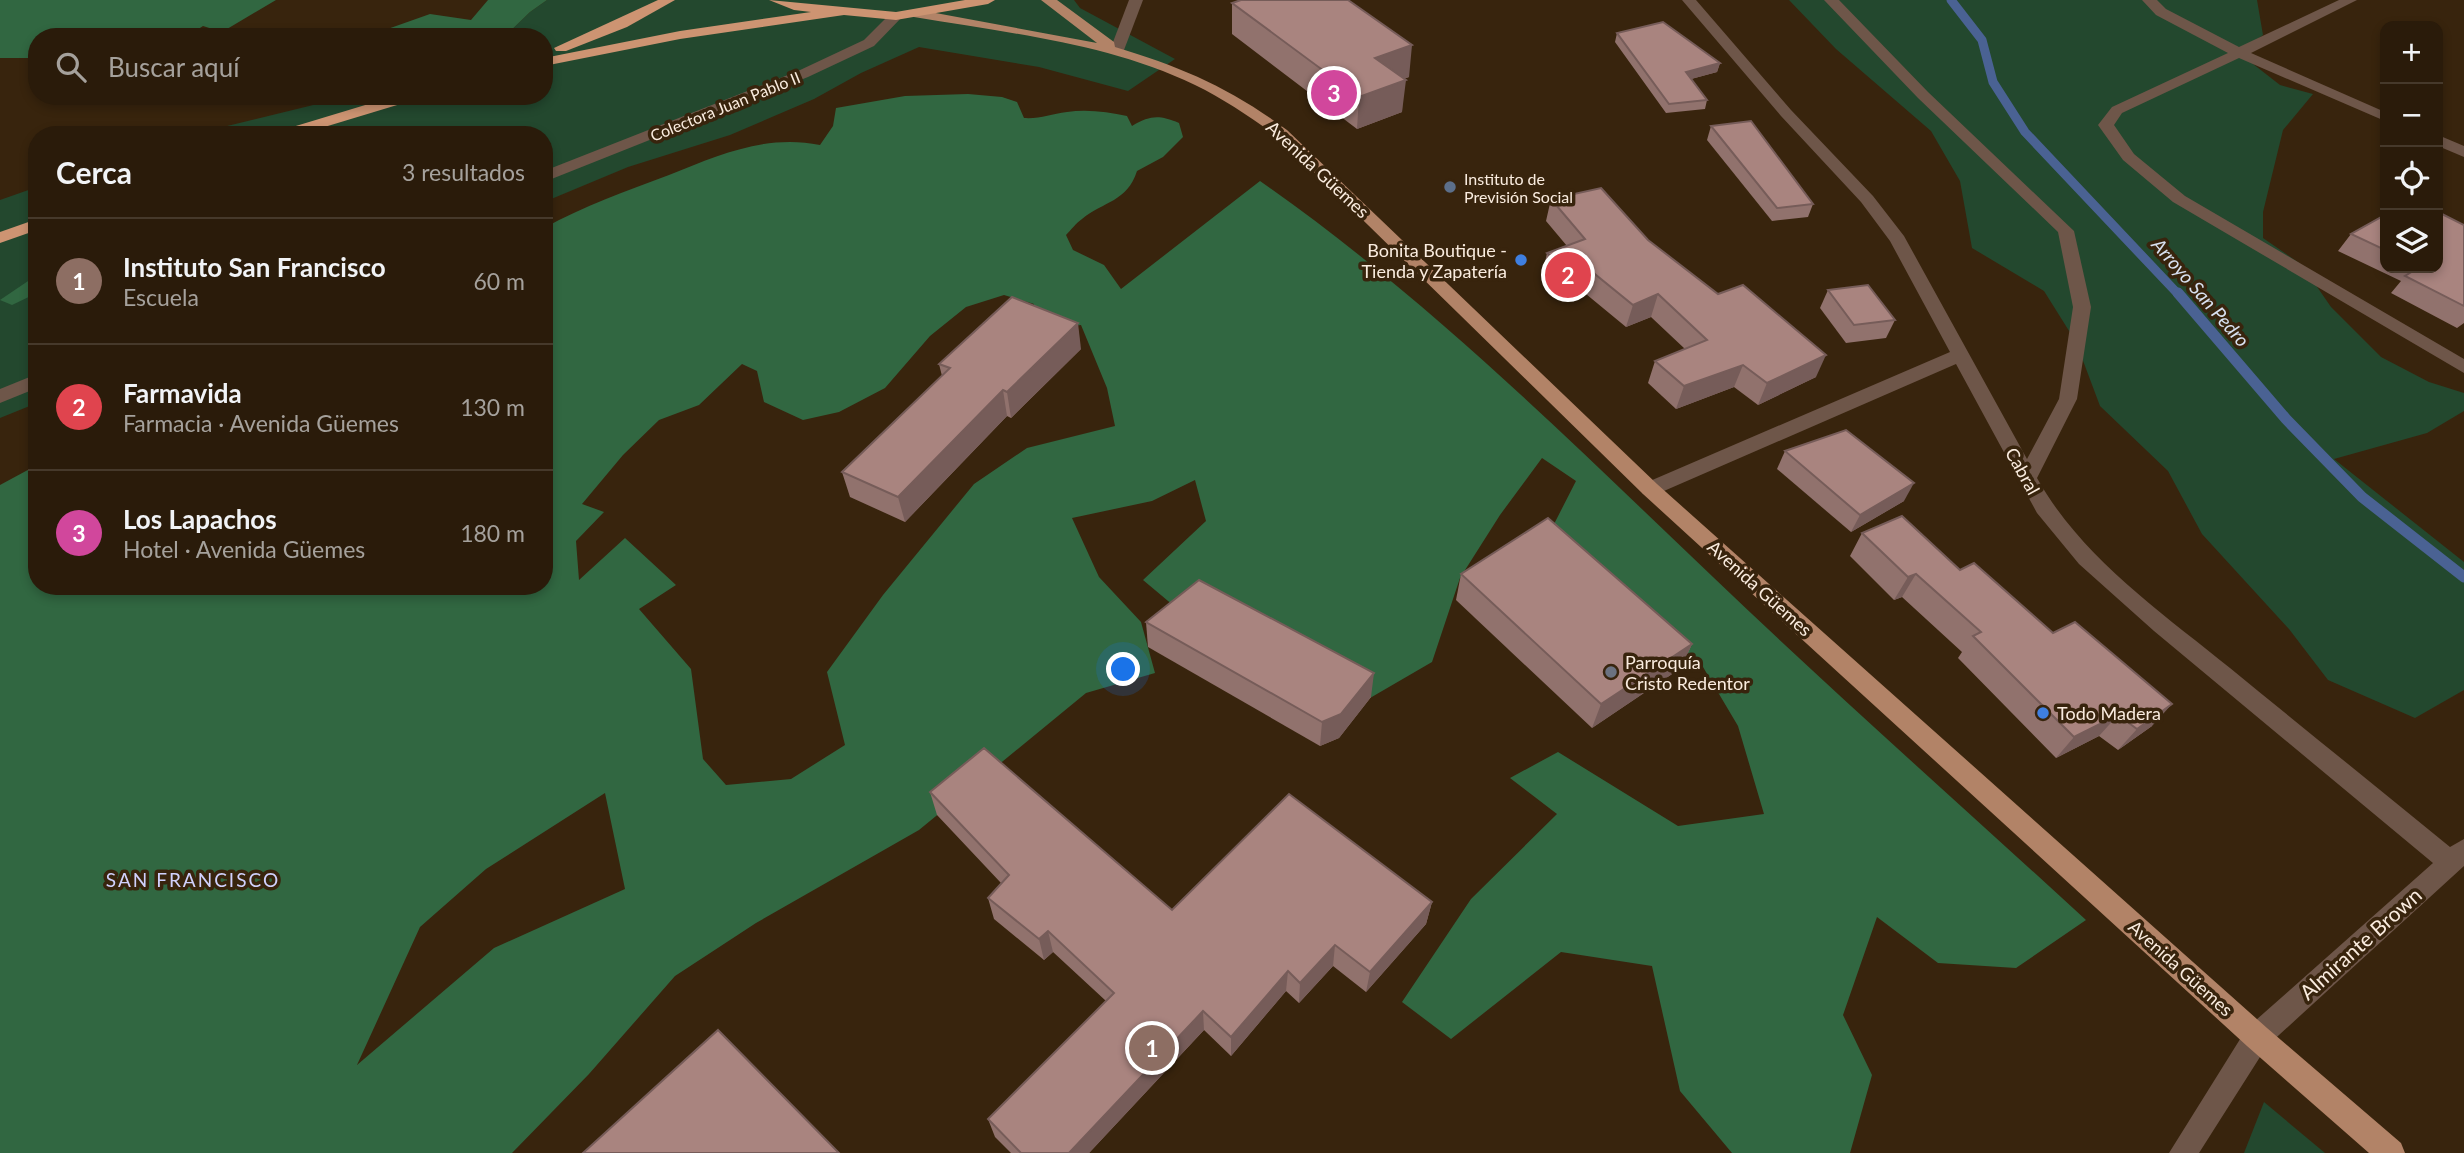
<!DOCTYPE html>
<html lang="es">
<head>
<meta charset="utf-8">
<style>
	body { margin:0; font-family:Lato,sans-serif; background:#362818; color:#f1f3f6 }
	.controls { position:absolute; right:21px; top:21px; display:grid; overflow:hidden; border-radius:14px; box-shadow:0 4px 10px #0003 }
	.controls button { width:63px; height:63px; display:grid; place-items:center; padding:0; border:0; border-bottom:2px solid #46392b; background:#2a1b0a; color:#f1f3f6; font:35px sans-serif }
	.you { position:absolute; left:1124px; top:670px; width:24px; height:24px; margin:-18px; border:5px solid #fff; border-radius:50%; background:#1a73e8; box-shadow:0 0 0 10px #1a73e833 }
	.badge { display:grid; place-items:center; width:46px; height:46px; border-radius:50%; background:#aeaefa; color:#fff; font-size:23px; font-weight:700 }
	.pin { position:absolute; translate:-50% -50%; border:4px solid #fff; box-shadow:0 2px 7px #0006 }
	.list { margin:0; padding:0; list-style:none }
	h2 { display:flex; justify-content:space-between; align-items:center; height:91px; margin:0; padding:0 28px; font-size:30px }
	h2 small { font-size:23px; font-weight:400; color:#a5a19c }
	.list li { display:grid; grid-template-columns:46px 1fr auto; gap:21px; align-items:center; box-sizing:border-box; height:126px; padding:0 28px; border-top:2px solid #46392b }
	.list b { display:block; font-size:26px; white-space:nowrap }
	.list p { margin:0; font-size:23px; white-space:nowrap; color:#a5a19c }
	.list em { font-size:23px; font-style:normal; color:#a5a19c }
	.icon { flex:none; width:38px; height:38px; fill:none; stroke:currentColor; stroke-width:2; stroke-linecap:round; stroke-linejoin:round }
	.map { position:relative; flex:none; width:2464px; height:1153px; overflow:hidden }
	.search { position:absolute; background:#2a1b0a; box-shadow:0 4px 10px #0003; left:28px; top:28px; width:525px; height:77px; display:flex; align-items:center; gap:18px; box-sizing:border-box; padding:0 24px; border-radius:28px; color:#a5a19c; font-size:26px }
	.panel { position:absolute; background:#2a1b0a; box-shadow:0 4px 10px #0003; left:28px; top:126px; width:525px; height:469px; border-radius:28px }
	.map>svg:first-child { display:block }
	.green { fill:#23482e }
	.forest { fill:#316741; fill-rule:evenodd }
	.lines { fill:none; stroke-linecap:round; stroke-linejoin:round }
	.stream-far1 { stroke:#4a6293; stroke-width:9 }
	.stream { stroke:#4a6293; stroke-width:11 }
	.minor { fill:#6e5649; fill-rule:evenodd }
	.major { fill:#b28367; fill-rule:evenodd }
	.highway { fill:#cd9472; fill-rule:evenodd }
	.wall { fill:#91726d }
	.shaded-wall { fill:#765c59 }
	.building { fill:#a9847f; stroke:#765c59; stroke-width:2 }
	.service-dot { fill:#5c6f8a; stroke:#38240d; stroke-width:2.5 }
	.shop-dot { fill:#3f7fe0; stroke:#38240d; stroke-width:2.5 }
	.worship-dot { fill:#6b7280; stroke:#38240d; stroke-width:2.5 }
	.labels { text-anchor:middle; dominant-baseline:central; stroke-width:7; stroke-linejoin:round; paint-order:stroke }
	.far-street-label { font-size:16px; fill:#faecdf; stroke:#38240d }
	.far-poi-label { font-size:16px; fill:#faecdf; stroke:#38240d; text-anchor:start }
	.street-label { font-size:18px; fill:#faecdf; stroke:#38240d }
	.poi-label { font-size:18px; fill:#faecdf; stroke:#38240d; text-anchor:start }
	.water-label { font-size:19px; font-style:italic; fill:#d8e1f0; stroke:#38240d }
	.neighbourhood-label { font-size:19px; letter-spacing:2px; fill:#d0d1fd; stroke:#38240d }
	.near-street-label { font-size:21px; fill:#faecdf; stroke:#38240d }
</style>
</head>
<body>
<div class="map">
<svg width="2464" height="1153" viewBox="0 0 2464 1153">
	<rect width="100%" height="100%" fill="#38240d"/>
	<g class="green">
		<path d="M547,0H1074L1080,8L1175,59L1128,91L1039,67L919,47L861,73L814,99L730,135L628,167L544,202V135H190L350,96H544V37H504L530,12Z"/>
		<path d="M1789,0H2257L2263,35L2239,53L2280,85L2313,94L2283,130L2263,212V238L2302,265L2331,307L2381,357L2429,382L2464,393V411L2427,433L2334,459L2464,562V690L2415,718L2328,680L2289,629L2202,534L2168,471L2100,406L2076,342L2044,291L1972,248L1960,181L1931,131L1836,49Z"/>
		<path d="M37,187V403L0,418V200Z"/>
		<path d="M2264,1102L2325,1153H2244Z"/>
	</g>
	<g class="forest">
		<path d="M0,0H276L222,32L203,26L186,37H37V58H0Z"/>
		<path d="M488,0H547L530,12L504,37H365L430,14L471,20Z"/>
		<path d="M968,94L1002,97L1017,102L1024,118C1040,119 1051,114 1067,112C1087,109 1108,112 1127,116L1132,126C1151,115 1159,115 1179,123L1183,137L1163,157L1137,171C1127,202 1104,201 1082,219C1076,223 1071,230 1066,235L1073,250L1104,265L1121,289L1260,181C1425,296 1568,439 1713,577C1835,694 1962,806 2086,920L2016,968L1938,963L1877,917L1843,1015L1872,1075L1850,1153H1732L1680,1091L1652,966L1561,952L1451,1039L1402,1002L1471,899L1557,814L1510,778L1558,752L1678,826L1764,814L1738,726L1703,667L1552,528L1576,481L1542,458L1500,515L1460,578L1432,662L1358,705L1180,611L1143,580L1206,521L1195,480L1152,501L1072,518L1099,577L1141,622L1155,673L1086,693L919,830L756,923L675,976L589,1074L512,1153H0V485L37,465V586H544V228C584,206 626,191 669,175C719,155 766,134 820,145L833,126L836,108L905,96ZM1004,295L1034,304L1030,331L1081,325L1107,388L1115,426L1027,448L974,484L883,595L827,672L845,745L791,779L726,785L703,759L691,669L639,609L676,585L625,538L579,580L576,541L604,512L582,504L623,455L659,420L699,405L742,364L757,371L764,402L803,420L839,412L885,388L930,336L966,307ZM605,793L625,889L494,948L357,1065L420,927L486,869Z"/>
		<path d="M37,275V293L12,305L0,300Z"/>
	</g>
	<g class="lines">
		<path class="stream-far1" d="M1951,0L1982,40L1993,82L2025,132L2179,295"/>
		<path class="stream" d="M2178,293L2286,419L2362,497L2464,577"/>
		<g class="minor">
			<path d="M1129,0H1143L1124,50L1117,54L1112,53L1110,50Z"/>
			<path d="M1682,0H1696L1791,110L1873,196L1904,236L2027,459L2059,399L2073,307L2058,232L1918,98L1824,0H1839L1928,92L2074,231L2091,307L2077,399L2037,478C2081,557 2161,612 2230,668C2303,728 2377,787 2450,847L2464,839V866L2267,1046L2199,1153H2169L2247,1028L2433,863L2154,631L2079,564L2037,513L1956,364L1657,494L1650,496L1643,494L1640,489L1643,484L1950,352L1890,241L1861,202L1781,116Z"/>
			<path d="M2142,0H2157L2166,9L2239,47L2339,0H2357L2251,53L2385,112V121L2239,58L2122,113L2114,125L2134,154L2185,196L2464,359V373L2173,202L2123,160L2098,125L2112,107L2228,53L2156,15Z"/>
			<path d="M896,12L903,16L874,46L808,77L544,182V171L798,71L864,40L891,13Z"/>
			<path d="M2438,135L2464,146V157L2438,146Z"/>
			<path d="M37,374V388L0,403V389Z"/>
		</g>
		<path class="major" d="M1041,0H1057L1114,42L1115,47C1182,67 1230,88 1287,130L1657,484L2267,1028L2401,1143L2405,1153H2369L2247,1046L1643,494L1277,136C1250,117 1224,99 1195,85C1108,43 1008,33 914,17L907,13L914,9L1097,43Z"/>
		<g class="highway">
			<path d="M658,0H675L627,27L566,51H556L554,48Z"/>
			<path d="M769,0L896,12L965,0H995L988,4L896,20L844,15L680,39L544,66V58L680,31L811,12L794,10Z"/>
			<path d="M395,96H419L417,99L298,135H274L276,132Z"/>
			<path d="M37,219V230L0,243V232Z"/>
		</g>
	</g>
	<g class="wall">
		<path d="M1232,3L1409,77L1403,79L1402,112L1357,129L1232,34Z"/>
		<path d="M1617,33L1720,63L1717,72L1691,79L1707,100L1705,109L1666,113L1615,42Z"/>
		<path d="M1711,126L1813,204L1808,217L1772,221L1707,140Z"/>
		<path d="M1551,199L1648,240L1816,377L1758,405L1734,387L1676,409L1648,383L1655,361L1685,349L1651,317L1626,327L1586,294L1570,300L1542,276L1547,253L1567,246L1546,221Z"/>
		<path d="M2385,215V268H2438L2464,225V323L2457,328L2391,293L2401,281L2338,251L2351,234Z"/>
		<path d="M1828,290L1895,320L1886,338L1846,343L1820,308Z"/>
		<path d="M1081,349L1011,418L1007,416L905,522L850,497L842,472L942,376L939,364Z"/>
		<path d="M1785,451L1904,501L1851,532L1777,469Z"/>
		<path d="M1862,533L1960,570L2152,726L2118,750L2099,736L2056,758L1958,658L1962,652L1902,597L1894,600L1850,556Z"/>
		<path d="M1461,574L1692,644L1681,668L1592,728L1456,600Z"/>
		<path d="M1146,622L1371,697L1339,738L1320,746L1148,647Z"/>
		<path d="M930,792L1172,910L1432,902L1426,924L1366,992L1333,966L1299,1003L1286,991L1231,1056L1204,1030L1089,1153H1011L995,1137L988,1119L1106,1001L1053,952L1044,960L994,919L988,898L1001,883L937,815Z"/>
	</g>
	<g class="shaded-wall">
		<path d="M1412,45L1409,77L1372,90L1375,58Z"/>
		<path d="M1720,63L1717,72L1684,81L1686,72Z"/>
		<path d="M1406,80L1402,112L1357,129L1359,97Z"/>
		<path d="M1591,271L1586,294L1570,300L1575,277Z"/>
		<path d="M1658,294L1651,317L1626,327L1633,305Z"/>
		<path d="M1078,323L1081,349L1011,418L1007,392Z"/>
		<path d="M1826,355L1816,377L1758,405L1767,383Z"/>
		<path d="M1743,365L1734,387L1676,409L1684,386Z"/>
		<path d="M1003,390L1007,416L905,522L898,497Z"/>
		<path d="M1914,483L1904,501L1851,532L1860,515Z"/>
		<path d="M1916,574L1902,597L1894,600L1908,577Z"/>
		<path d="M1692,644L1681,668L1592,728L1601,704Z"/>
		<path d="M1374,673L1371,697L1339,738L1320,746L1322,722Z"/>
		<path d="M2172,704L2152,726L2118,750L2137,729Z"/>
		<path d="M2118,715L2099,736L2056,758L2074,737Z"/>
		<path d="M1432,902L1426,924L1366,992L1370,972Z"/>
		<path d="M1048,931L1053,952L1044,960L1039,939Z"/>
		<path d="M1335,945L1333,966L1299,1003L1300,983Z"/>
		<path d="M1288,971L1286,991L1231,1056V1037Z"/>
		<path d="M1203,1011L1204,1030L1089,1153H1069Z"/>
	</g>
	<g class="building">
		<path d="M1241,0H1348L1412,45L1375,58L1406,80L1359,97L1232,3Z"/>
		<path d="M1663,22L1720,63L1686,72L1707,100L1669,104L1617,33Z"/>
		<path d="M1751,121L1813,204L1777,208L1711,126Z"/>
		<path d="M1601,188L1648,240L1718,294L1743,285L1826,355L1767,383L1743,365L1684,386L1655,361L1707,340L1658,294L1633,305L1591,271L1575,277L1547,253L1585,239L1551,199Z"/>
		<path d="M2438,212L2464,225V306L2405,276L2418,268H2438Z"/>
		<path d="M2385,215V250L2351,234Z"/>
		<path d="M1868,285L1895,320L1854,325L1828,290Z"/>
		<path d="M1012,297L1078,323L1007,392L1003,390L898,497L842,472L950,368L939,364Z"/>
		<path d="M1846,430L1914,483L1860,515L1785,451Z"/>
		<path d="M1902,516L1960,570L1974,563L2053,633L2075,622L2172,704L2137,729L2118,715L2074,737L1973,636L1981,632L1916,574L1908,577L1862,533Z"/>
		<path d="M1548,518L1692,644L1601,704L1461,574Z"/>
		<path d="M1199,580L1374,673L1341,714L1322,722L1146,622Z"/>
		<path d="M984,748L1172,910L1289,794L1432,902L1370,972L1335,945L1300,983L1288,971L1231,1037L1203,1011L1069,1153H1021L988,1119L1114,993L1048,931L1039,939L988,898L1009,875L930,792Z"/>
		<path d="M718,1030L839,1153H583Z"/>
	</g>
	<circle class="service-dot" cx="1450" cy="187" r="7"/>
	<g class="shop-dot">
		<circle cx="1521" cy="260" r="7"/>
		<circle cx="2043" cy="713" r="7"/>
	</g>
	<circle class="worship-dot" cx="1611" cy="672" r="7"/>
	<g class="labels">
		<g class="far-street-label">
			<text transform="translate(725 106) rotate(-22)">Colectora Juan Pablo II</text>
		</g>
		<g class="far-poi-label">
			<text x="1464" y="178">Instituto de<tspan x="1464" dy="18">Previsión Social</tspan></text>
		</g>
		<g class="street-label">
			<text transform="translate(1318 169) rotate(43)">Avenida Güemes</text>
			<text transform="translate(2023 471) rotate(61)">Cabral</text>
			<text transform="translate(1760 588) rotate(42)">Avenida Güemes</text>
			<text transform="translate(2181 968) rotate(42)">Avenida Güemes</text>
		</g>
		<g class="poi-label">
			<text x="1507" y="250" text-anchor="end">Bonita Boutique -<tspan x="1507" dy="21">Tienda y Zapatería</tspan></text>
			<text x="1625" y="662">Parroquía<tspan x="1625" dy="21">Cristo Redentor</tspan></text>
			<text x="2057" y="713">Todo Madera</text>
		</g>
		<g class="water-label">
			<text transform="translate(2201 292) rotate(49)">Arroyo San Pedro</text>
		</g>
		<g class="neighbourhood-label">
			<text x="193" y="879">SAN FRANCISCO</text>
		</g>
		<g class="near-street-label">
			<text transform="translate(2360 943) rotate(-42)">Almirante Brown</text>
		</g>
	</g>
</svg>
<div class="controls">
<button>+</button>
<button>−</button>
<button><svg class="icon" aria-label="locate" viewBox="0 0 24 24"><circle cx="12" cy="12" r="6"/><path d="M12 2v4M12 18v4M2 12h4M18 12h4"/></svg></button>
<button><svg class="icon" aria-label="layers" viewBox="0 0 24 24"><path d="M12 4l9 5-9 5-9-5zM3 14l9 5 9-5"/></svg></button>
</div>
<div class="you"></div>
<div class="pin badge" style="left:1152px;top:1048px;background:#8d6e63">1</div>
<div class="pin badge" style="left:1568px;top:275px;background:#e0444e">2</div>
<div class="pin badge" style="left:1334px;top:93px;background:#d1479c">3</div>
<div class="search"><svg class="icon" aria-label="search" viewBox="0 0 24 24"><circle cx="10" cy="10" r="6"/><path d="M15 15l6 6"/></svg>Buscar aquí</div>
<section class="panel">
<h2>Cerca<small>3 resultados</small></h2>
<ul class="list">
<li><span class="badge" style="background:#8d6e63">1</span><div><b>Instituto San Francisco</b><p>Escuela</p></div><em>60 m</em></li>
<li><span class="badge" style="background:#e0444e">2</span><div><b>Farmavida</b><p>Farmacia · Avenida Güemes</p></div><em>130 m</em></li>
<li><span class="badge" style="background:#d1479c">3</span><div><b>Los Lapachos</b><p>Hotel · Avenida Güemes</p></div><em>180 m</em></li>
</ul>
</section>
</div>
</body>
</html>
